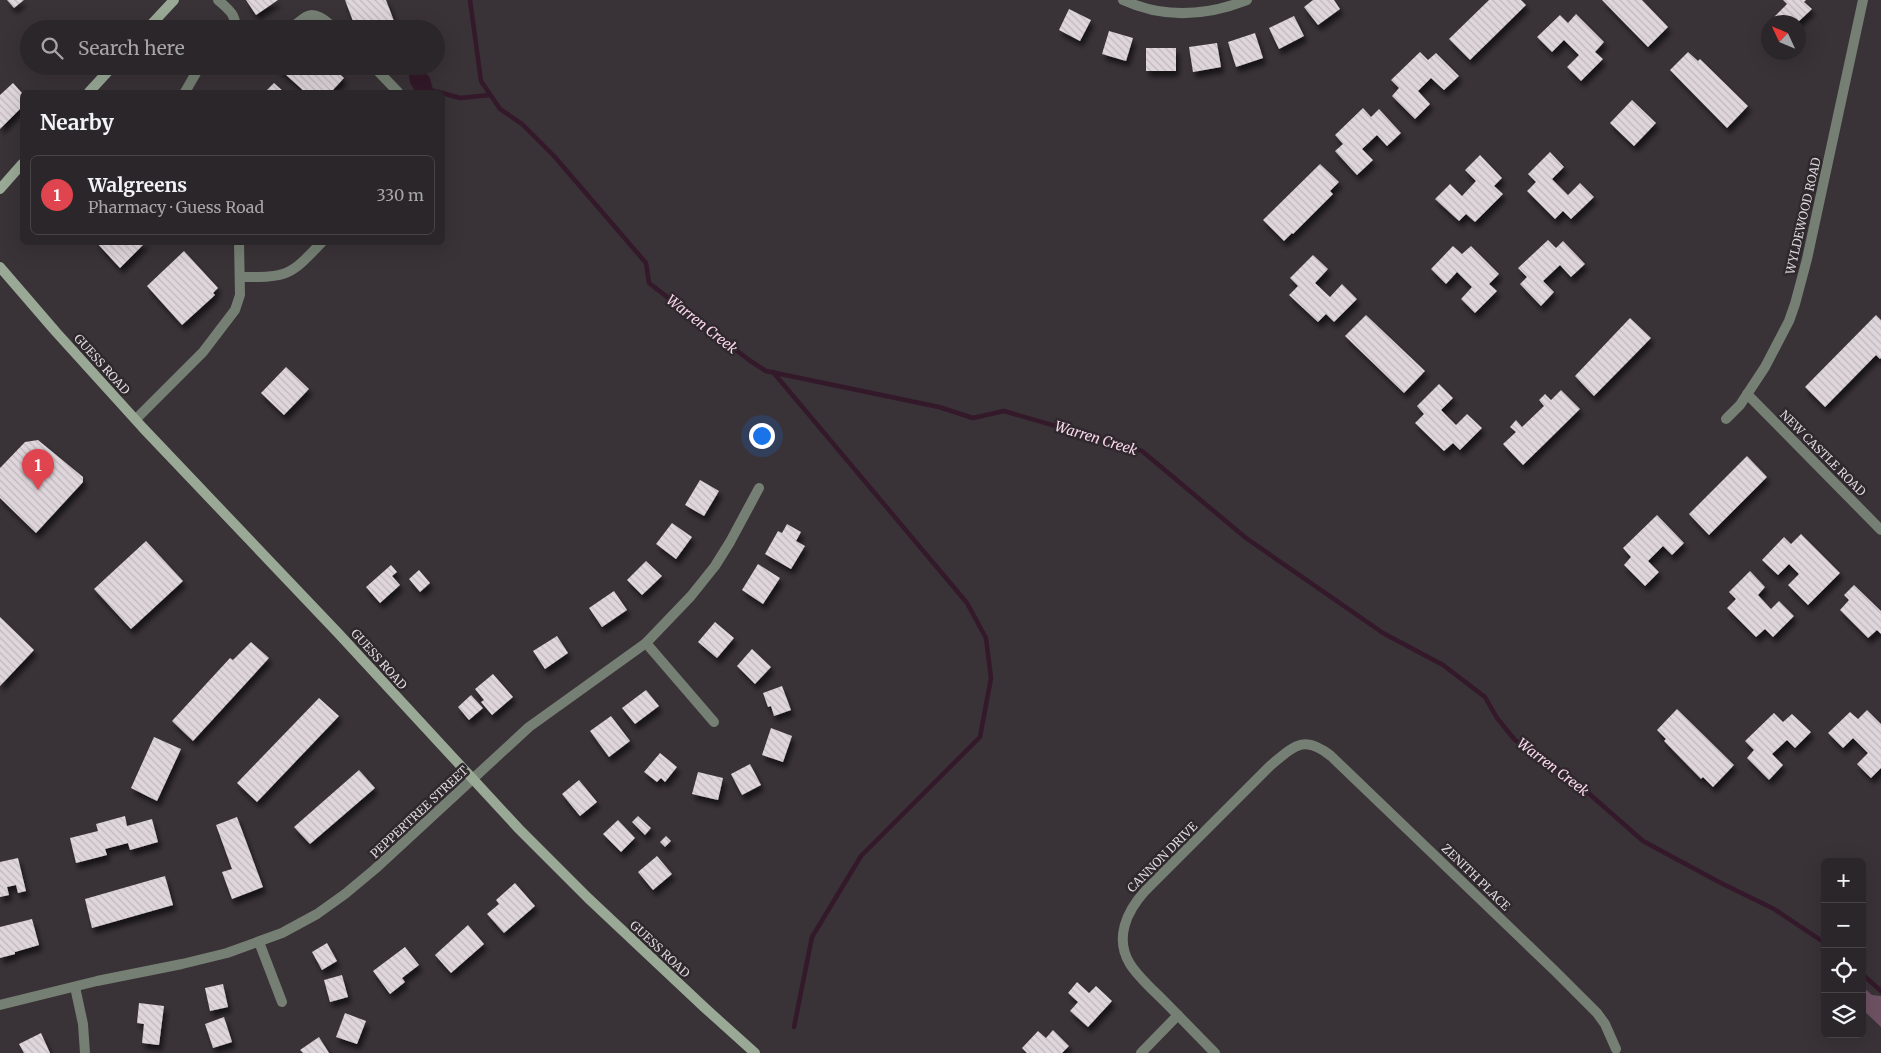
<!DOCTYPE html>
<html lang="en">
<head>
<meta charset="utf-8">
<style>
	body { margin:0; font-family:Merriweather,serif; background:#332e31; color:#f1f3f6 }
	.controls { position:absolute; right:15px; bottom:15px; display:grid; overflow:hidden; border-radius:8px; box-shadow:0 5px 20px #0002 }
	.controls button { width:45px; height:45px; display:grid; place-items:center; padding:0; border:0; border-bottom:1px solid #474346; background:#2b2629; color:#f1f3f6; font:25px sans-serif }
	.compass { position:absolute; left:1761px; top:15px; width:45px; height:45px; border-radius:50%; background:#2b2629; box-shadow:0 5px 20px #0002; rotate:314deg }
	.you { position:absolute; left:761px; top:435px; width:18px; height:18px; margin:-12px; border:4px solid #fff; border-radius:50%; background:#1a73e8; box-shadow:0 0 0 8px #1a73e833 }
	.badge { display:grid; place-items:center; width:32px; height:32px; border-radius:50%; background:#70d35f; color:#fff; font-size:16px; font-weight:700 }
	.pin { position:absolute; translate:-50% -41px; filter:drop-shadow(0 1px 2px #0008) }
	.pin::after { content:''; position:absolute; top:26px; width:18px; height:15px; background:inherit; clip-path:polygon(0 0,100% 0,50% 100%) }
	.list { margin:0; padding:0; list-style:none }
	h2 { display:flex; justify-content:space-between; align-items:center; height:65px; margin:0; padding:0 20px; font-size:21px }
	h2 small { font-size:16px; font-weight:400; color:#a6a5a8 }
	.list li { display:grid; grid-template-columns:32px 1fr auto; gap:15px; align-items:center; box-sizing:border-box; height:80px; margin:0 10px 10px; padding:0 10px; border:1px solid #474346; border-radius:8px }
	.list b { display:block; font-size:19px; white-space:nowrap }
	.list p { margin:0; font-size:16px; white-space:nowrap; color:#a6a5a8 }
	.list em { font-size:16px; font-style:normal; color:#a6a5a8 }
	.icon { flex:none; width:28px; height:28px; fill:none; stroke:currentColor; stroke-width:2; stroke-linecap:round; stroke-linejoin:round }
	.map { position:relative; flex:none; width:1881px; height:1053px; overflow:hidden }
	.search { position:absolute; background:#2b2629; box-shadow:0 5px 20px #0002; left:20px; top:20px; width:425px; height:55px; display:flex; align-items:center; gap:12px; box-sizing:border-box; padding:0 18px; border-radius:28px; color:#a6a5a8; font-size:19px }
	.panel { position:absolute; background:#2b2629; box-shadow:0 5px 20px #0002; left:20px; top:90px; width:425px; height:155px; border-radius:8px }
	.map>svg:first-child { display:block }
	.green { fill:#6d5263 }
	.water { fill:#33192a }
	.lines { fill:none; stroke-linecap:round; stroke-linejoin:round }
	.stream { stroke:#33192a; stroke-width:4.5 }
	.building { fill:url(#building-back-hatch); filter:url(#shadow) }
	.street { stroke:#757f73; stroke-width:10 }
	.secondary { stroke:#99a996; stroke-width:10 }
	.labels { text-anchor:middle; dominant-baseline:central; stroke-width:5; stroke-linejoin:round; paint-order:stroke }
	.street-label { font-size:12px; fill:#dcd8db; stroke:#2f282d }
	.water-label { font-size:14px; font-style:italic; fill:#fad7ed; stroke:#2f282d }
</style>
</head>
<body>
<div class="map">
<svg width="1881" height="1053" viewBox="0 0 1881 1053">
	<defs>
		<pattern id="building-back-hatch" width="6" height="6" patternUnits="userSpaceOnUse" patternTransform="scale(1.25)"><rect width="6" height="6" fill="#dfd6db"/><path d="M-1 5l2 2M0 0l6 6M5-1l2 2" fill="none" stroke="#c0b8bc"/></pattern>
		<filter id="shadow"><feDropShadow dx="3" dy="5.5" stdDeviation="2.5" flood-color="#0009"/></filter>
	</defs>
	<rect width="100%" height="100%" fill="#393237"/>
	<path class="green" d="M1862,986L1872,995L1881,996V1027L1862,1009Z"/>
	<path class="water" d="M408,66H414L429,76L434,92H416L410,83Z"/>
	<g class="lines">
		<g class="stream">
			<path d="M470,0L481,81L500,109L522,124L554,156L646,263L649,283L749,360L766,371L939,407L973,418L1004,411L1142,451L1246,538L1383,633L1443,665L1485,697L1497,718L1515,740L1569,776L1643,841L1719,882L1774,909L1825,943"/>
			<path d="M433,91L439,92"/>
			<path d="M442,93L460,98L490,95"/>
			<path d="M773,372L967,603L986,638L991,678L980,737L861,856L812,937L794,1027"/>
			<path d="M1862,974L1881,991"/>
		</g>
	</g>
	<g class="building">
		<path d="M7,0H24L14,8Z"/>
		<path d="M246,0H278L256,15Z"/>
		<path d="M345,0H386L397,29H356Z"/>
		<path d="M1313,0H1334L1340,9L1318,25L1304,7Z"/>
		<path d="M1489,0H1521L1526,5L1470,60L1449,39Z"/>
		<path d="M1602,0H1642L1668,27L1648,47Z"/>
		<path d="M1783,0H1806L1804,2L1812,9L1798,22H1782L1775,16L1787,4Z"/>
		<path d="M1069,9L1091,20L1080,41L1059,30Z"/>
		<path d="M1576,14L1604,42L1595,52L1603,59L1581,81L1567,67L1579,55L1564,40L1552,52L1537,37L1560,15L1568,23Z"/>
		<path d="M1294,16L1304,36L1279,49L1269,28Z"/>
		<path d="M1109,31L1133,38L1126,61L1102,54Z"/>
		<path d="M1255,33L1263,58L1236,67L1228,42Z"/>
		<path d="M1217,43L1221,67L1193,72L1189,47Z"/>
		<rect x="1146" y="48" width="30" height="23"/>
		<path d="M1420,52L1428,60L1436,53L1459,76L1444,90L1431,78L1418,91L1430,104L1415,119L1392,96L1399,88L1391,80Z"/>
		<path d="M1688,52L1698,61L1700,59L1748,106L1727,128L1670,70Z"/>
		<path d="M276,66H331L344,78L331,92H305Z"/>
		<path d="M13,83L22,93V107L0,129V95Z"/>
		<path d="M274,83L284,92H265Z"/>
		<path d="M1632,100L1656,123L1634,146L1610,123Z"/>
		<path d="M1363,108L1371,117L1379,109L1401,133L1387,146L1377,135L1362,149L1373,160L1357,175L1335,151L1343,144L1335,135Z"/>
		<path d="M1550,152L1564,167L1552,179L1568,195L1580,183L1594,197L1571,219L1563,211L1555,219L1527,191L1536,182L1528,174Z"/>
		<path d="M1480,155L1502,178L1494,186L1503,194L1475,222L1466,214L1459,221L1435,199L1450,184L1462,196L1476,181L1465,170Z"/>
		<path d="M1320,164L1339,182L1330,191L1333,194L1293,234L1292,233L1284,241L1263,220Z"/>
		<path d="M1548,240L1556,248L1563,241L1585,264L1571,277L1560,265L1543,281L1554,292L1541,306L1520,284L1527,277L1518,268Z"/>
		<path d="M96,242H146L120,268Z"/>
		<path d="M1453,246L1462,254L1471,246L1499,274L1489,284L1497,291L1475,313L1461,299L1472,287L1457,272L1446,284L1431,269Z"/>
		<path d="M184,251L218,288L213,293L215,295L182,325L147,286Z"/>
		<path d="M1313,255L1328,269L1315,283L1330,297L1342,284L1357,299L1334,322L1326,314L1318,322L1289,295L1298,286L1290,278Z"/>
		<path d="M1366,315L1425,371L1404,393L1345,336Z"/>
		<path d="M1876,315L1881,320V358L1880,359L1876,355L1825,407L1805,387Z"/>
		<path d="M1630,318L1651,338L1594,396L1575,376Z"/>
		<path d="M286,367L309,389L284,415L261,393Z"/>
		<path d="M1439,384L1453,398L1441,410L1456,425L1467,414L1482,428L1460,450L1453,443L1444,451L1415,423L1424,414L1417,406Z"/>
		<path d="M1561,390L1580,409L1523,465L1503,444L1516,432L1510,427L1516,420L1522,427L1544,406L1539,400L1545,394L1551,400Z"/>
		<path d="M38,440L83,477V482L36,533L0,498V468L25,442Z"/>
		<path d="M1747,456L1767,477L1709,535L1689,514Z"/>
		<path d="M700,480L719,491L704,516L685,505Z"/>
		<path d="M1657,515L1684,543L1672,555L1663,546L1648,561L1659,572L1645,586L1624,565L1631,557L1623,548Z"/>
		<path d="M672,523L692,537L676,559L656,544Z"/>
		<path d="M787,524L801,532L796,541L805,546L791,569L765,554L778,531L782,533Z"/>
		<path d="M1801,534L1840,573L1808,605L1788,585L1799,574L1789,564L1778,575L1762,560L1784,537L1791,544Z"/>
		<path d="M146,541L183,581L131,629L94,589Z"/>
		<path d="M646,561L662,576L642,595L627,580Z"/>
		<path d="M758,564L780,578L763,604L742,590Z"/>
		<path d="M391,565L397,572L392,576L400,585L380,603L366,587Z"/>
		<path d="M419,570L430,583L420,592L409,579Z"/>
		<path d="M1750,571L1765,587L1758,595L1771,609L1779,601L1794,616L1773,637L1765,629L1756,637L1727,608L1736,599L1729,592Z"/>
		<path d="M1854,585L1881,611V634L1877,630L1868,638L1840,610L1849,600L1844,595Z"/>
		<path d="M614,591L627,610L602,627L589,608Z"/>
		<path d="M0,617L34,650L0,686Z"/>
		<path d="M715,622L734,638L717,658L698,642Z"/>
		<path d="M557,636L568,653L545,669L533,651Z"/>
		<path d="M251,642L269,658L193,741L172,721L230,658L233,660Z"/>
		<path d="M752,649L771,667L755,684L737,666Z"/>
		<path d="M493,674L513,697L492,715L481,702L484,700L475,689Z"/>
		<path d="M782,686L791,710L774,716L771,706L768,707L763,693Z"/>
		<path d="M646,690L659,706L635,724L622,708Z"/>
		<path d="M471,695L483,708L469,720L458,707Z"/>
		<path d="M319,698L339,716L257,802L237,783Z"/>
		<path d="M1677,709L1734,765L1713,787L1703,777L1701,779L1664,741L1666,739L1657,730Z"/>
		<path d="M1867,710L1881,724V768L1871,778L1857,764L1868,753L1853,738L1843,748L1828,733L1850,712L1858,719Z"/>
		<path d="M1774,713L1783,722L1792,714L1811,732L1795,748L1787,740L1772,754L1783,765L1769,780L1747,758L1754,750L1745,741Z"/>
		<path d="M611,716L630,741L609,757L590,731Z"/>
		<path d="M771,728L792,736L783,762L762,755Z"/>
		<path d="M154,737L181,749L157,801L131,788Z"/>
		<path d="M660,753L677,767L665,782L661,778L657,782L644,772Z"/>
		<path d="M750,764L761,785L742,795L731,774Z"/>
		<path d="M359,770L375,788L310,844L294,827Z"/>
		<path d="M698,772L723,778L718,800L692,794Z"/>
		<path d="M579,780L597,802L580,816L562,794Z"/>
		<path d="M125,816L127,826L152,819L158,842L130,850L128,843L105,849L107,855L76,863L70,838L98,831L96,824Z"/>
		<path d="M638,816L651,828L645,835L632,822Z"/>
		<path d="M237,817L263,887L232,899L222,872L232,869L216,825Z"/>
		<path d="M618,820L635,838L621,852L603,834Z"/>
		<path d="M666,836L671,841L665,847L660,842Z"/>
		<path d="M657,856L672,874L653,890L638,872Z"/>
		<path d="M18,858L26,891L18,893L16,885L7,887L9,895L0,897V862Z"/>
		<path d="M165,876L173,905L92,928L85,899Z"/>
		<path d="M515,883L535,906L504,933L487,914L499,904L496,900Z"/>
		<path d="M32,919L39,945L15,952V954L0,958V927Z"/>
		<path d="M468,925L484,944L451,973L435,955Z"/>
		<path d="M327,943L337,961L322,970L312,952Z"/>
		<path d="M405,947L419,965L402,978L405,982L390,994L373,971Z"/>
		<path d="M342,975L348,997L330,1002L324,980Z"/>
		<path d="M1077,982L1089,993L1096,986L1112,1001L1088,1027L1070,1011L1078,1002L1068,993Z"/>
		<path d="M223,984L228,1007L210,1011L205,988Z"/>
		<path d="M139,1003L164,1006L159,1045L142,1043L144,1024L137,1023Z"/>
		<path d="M345,1013L366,1021L357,1044L336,1037Z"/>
		<path d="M224,1017L232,1042L213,1048L205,1024Z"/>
		<path d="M1053,1030L1069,1046L1062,1053H1027L1022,1048L1038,1031L1046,1038Z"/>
		<path d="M41,1033L50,1053H24L19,1044Z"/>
		<path d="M319,1037L329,1053H303L300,1050Z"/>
	</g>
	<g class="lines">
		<g class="street">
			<path d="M218,0C228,9 237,15 235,29"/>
			<path d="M1123,0C1164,19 1206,16 1247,0"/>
			<path d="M291,29C311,10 315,11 335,29"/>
			<path d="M373,66L398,92"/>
			<path d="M185,92L200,66"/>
			<path d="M240,277C288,277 289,277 322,242"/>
			<path d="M1747,394L1881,530"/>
			<path d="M136,419L203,352L235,310L240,295L239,242"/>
			<path d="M1726,419L1740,405L1765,367L1789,321L1795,304L1807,259L1863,0"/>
			<path d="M646,643L714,722"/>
			<path d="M259,942L282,1002"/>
			<path d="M75,987L83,1024L85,1053"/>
			<path d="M0,1005L97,981L182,964L227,953L282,933L317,914L345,894L375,869L529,727L646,643L691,596L715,566L730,542L759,488"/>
			<path d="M1141,1053L1178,1015"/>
			<path d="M1215,1053C1198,1036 1181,1018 1164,1001C1153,990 1139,978 1130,964C1114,938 1127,911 1145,891L1271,765C1294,746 1304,734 1331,756L1555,971L1597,1013L1605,1024L1616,1049"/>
		</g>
		<g class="secondary">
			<path d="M147,29L174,0"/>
			<path d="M89,92L113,66"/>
			<path d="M0,189L22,164"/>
			<path d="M0,267L56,332L143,428L338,633L519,829L588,898L705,1008L755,1053"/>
		</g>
	</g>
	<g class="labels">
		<g class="street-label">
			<text transform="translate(1803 216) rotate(-77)">WYLDEWOOD ROAD</text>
			<text transform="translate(102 364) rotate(48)">GUESS ROAD</text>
			<text transform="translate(1823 453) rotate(45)">NEW CASTLE ROAD</text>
			<text transform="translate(379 659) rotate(48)">GUESS ROAD</text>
			<text transform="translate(419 812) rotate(-43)">PEPPERTREE STREET</text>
			<text transform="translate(1162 857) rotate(-45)">CANNON DRIVE</text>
			<text transform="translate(1476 877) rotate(44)">ZENITH PLACE</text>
			<text transform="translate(660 949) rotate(43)">GUESS ROAD</text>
		</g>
		<g class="water-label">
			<text transform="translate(702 324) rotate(38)">Warren Creek</text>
			<text transform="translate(1096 438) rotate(17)">Warren Creek</text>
			<text transform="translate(1553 767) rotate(37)">Warren Creek</text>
		</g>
	</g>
</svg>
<div class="controls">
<button>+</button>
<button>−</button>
<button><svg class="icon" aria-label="locate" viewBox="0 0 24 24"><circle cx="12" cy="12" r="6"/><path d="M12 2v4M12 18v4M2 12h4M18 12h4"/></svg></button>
<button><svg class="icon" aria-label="layers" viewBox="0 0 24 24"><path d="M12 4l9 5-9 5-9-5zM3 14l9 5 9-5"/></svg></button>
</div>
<svg class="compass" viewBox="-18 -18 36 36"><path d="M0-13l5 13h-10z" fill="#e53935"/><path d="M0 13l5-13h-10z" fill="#a6a5a8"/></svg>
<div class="you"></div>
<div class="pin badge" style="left:38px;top:490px;background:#e0444e">1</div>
<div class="search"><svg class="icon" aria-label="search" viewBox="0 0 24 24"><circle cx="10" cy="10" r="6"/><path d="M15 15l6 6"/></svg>Search here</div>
<section class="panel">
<h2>Nearby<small></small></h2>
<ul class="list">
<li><span class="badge" style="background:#e0444e">1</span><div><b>Walgreens</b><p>Pharmacy · Guess Road</p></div><em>330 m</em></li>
</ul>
</section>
</div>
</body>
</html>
